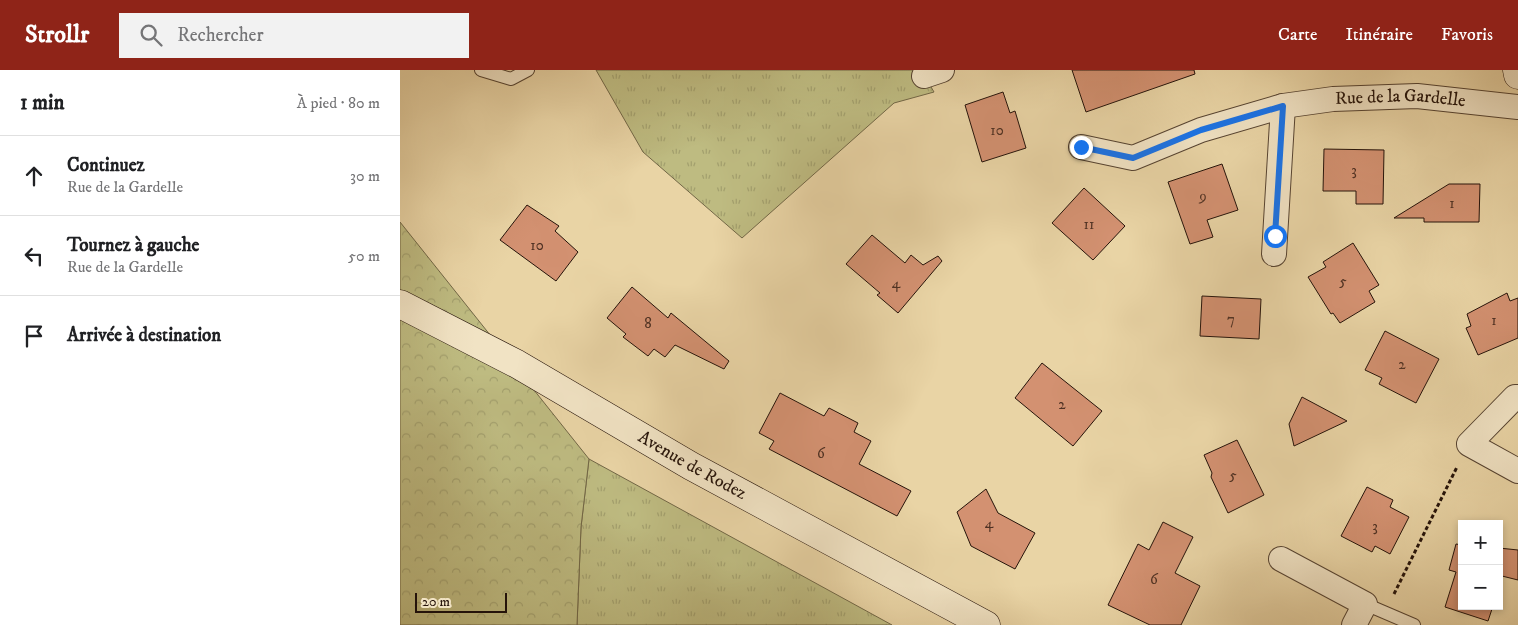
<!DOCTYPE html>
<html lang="fr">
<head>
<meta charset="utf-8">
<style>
	body { margin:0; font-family:"IM FELL DW Pica",serif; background:#f2f2f2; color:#202124 }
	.controls { position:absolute; right:15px; bottom:15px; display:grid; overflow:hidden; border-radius:0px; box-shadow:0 2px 8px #0003 }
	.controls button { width:45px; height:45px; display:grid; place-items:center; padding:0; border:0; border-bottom:1px solid #e0e0e0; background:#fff; color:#202124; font:25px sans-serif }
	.scale { position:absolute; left:15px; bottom:12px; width:92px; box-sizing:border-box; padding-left:5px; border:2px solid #25130a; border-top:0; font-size:14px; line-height:18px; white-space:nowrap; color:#25130a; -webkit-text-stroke:4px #f1e3c4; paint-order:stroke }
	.stop { position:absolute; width:15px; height:15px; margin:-11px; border:4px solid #1a73e8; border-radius:50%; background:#fff }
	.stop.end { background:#1a73e8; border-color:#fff; box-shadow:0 1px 5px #0008 }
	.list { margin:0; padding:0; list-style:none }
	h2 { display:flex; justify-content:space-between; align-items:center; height:65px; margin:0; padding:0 20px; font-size:21px }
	h2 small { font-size:16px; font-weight:400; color:#757577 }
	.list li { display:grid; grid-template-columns:32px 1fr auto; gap:15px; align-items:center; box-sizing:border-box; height:80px; padding:0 20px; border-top:1px solid #e0e0e0 }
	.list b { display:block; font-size:19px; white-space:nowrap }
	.list p { margin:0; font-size:16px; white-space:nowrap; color:#757577 }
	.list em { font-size:16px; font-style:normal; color:#757577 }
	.icon { flex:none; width:28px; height:28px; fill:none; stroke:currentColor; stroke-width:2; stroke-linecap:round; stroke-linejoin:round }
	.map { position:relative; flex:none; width:1118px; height:555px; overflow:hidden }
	header { display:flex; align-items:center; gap:30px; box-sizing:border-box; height:70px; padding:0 25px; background:#8f2418; color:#fff }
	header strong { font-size:24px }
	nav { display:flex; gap:28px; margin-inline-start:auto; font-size:18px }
	.search { width:350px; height:45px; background:#f2f2f2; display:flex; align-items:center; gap:12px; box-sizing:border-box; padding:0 18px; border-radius:0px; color:#757577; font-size:19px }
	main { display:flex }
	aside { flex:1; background:#fff }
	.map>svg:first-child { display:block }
	.grass { fill:url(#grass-tufts); stroke:#726746 }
	.forest { fill:url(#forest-crowns); stroke:#726746 }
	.building { fill:#d39171; stroke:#25130a }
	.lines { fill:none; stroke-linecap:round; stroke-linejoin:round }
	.lane-casing { stroke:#564331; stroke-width:14 }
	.street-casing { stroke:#564331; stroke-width:26 }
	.secondary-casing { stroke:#25130a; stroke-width:29 }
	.path { stroke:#25130a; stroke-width:3; stroke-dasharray:4 2.5; stroke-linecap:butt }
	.lane { stroke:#f1e3c4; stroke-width:12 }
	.street { stroke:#f1e3c4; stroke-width:24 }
	.secondary { stroke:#f1e3c4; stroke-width:28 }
	.route { stroke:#1a73e8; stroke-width:6 }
	.labels { text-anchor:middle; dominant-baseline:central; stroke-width:5; stroke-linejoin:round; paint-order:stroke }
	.number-label { font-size:15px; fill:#503224 }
	.street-label { font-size:18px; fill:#25130a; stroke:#f1e3c4 }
</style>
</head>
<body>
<header>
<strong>Strollr</strong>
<div class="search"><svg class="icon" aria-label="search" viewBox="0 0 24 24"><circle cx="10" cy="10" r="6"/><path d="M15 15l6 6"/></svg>Rechercher</div>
<nav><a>Carte</a><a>Itinéraire</a><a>Favoris</a></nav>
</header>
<main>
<aside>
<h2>1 min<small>À pied · 80 m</small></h2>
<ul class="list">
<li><svg class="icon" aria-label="ahead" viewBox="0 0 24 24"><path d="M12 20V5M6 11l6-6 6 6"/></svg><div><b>Continuez</b><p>Rue de la Gardelle</p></div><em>30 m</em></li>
<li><svg class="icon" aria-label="left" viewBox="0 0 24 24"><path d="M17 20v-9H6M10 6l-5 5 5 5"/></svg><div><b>Tournez à gauche</b><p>Rue de la Gardelle</p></div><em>50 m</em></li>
<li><svg class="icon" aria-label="arrive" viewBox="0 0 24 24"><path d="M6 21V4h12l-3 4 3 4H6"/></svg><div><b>Arrivée à destination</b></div></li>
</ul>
</aside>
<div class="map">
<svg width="1118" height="555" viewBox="0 0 1118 555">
	<defs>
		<pattern id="grass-tufts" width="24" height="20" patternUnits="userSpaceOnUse" patternTransform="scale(1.25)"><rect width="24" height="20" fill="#bebb81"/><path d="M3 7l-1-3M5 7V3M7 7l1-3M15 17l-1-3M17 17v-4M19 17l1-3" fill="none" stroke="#a3a06e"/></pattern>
		<pattern id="forest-crowns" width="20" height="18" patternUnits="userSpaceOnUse" patternTransform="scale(1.25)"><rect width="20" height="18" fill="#bebb81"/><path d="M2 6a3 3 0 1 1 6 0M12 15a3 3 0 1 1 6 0" fill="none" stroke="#a3a06e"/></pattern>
	</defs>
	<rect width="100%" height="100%" fill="#e9d4a5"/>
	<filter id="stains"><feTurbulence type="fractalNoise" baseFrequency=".004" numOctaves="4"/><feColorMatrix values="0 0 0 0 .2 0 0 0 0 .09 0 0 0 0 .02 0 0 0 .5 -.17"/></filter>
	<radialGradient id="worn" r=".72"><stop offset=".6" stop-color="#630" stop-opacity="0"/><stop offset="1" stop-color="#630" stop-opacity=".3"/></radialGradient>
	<g class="grass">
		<path d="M196,0H521L534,22L494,33L342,168L243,82Z"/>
		<path d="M189,389L492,555H177L181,457Z"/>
	</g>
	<path class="forest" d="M0,152L189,389L181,457L177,555H0Z"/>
	<g class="building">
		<path d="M672,0H794L795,4L686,42Z"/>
		<path d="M603,22L610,43L615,41L626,78L582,92L565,35Z"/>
		<path d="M924,79L984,80L983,134H956V121H923Z"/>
		<path d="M822,94L838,140L807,150L813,167L790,174L768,112Z"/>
		<path d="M1049,114H1080L1079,152H1024V148H994Z"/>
		<path d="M684,118L725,156L693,190L652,153Z"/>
		<path d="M127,135L159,156L155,161L178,182L156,211L100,170Z"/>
		<path d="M472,165L505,193L511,185L523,195L538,186L542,191L498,243L477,225L480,223L446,194Z"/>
		<path d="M953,173L979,215L969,221L975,232L940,253L933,243L931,244L908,207L926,197L923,192Z"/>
		<path d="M232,217L268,248L271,243L329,291L324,299L275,275L265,287L254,279L248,286L223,267L226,264L207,248Z"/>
		<path d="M1107,223L1110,231L1118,228V268L1078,285L1066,258L1071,256L1067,244Z"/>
		<path d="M802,226L861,229L859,269L800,266Z"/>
		<path d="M985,261L1039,289L1016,333L979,314L982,308L965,300Z"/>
		<path d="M642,293L702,341L673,376L615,328Z"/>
		<path d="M380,323L424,346L429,338L458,353L454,362L471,371L459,394L511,421L497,446L369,379L374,371L359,363Z"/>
		<path d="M902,327L947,351L894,376L889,354Z"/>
		<path d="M837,370L864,425L828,443L811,407L812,403L804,385Z"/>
		<path d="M967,417L993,430L990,437L1009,447L990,484L975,476L972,482L941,466Z"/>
		<path d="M586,419L598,443L635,463L615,499L571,476L557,442Z"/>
		<path d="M763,452L793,467L775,503L800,516L781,555H750L708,535L738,474L749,480Z"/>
		<path d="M1056,474L1062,475V536H1093L1088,551L1045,537L1056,502L1049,500Z"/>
		<path d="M1099,478L1118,480V510L1102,506L1099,516Z"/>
	</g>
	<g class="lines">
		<defs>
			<g id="lane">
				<path d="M81,0L111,9L128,0"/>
				<path d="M965,534L1014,555"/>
			</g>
			<g id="street">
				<path d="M524,6L542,0"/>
				<path id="s1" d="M681,77L733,88L801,60L883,36L933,29L1017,26L1118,37"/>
				<path d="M874,184L883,36"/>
				<path d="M1118,327H1115L1069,374L1118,401"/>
				<path d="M881,489L965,534L954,555"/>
			</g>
			<g id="secondary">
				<path d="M1117,0L1118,5"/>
				<path id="s2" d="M0,234L117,294L291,396L586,555"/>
			</g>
		</defs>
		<use href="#lane" class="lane-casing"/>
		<use href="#street" class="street-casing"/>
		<use href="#secondary" class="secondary-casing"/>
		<path class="path" d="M994,524L1057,397"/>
		<use href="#lane" class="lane"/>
		<use href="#street" class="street"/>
		<use href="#secondary" class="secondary"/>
	</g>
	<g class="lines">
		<path class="route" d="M681,77L733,88L801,60L883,36L875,166"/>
	</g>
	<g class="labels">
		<g class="number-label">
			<text x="597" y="60">10</text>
			<text x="954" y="100">3</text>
			<text x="803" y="126">9</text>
			<text x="1052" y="133">1</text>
			<text x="689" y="154">11</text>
			<text x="137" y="175">10</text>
			<text x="943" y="211">5</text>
			<text x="496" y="213">4</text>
			<text x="831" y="249">7</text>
			<text x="1094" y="250">1</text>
			<text x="248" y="253">8</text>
			<text x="1002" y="294">2</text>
			<text x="662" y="334">2</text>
			<text x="421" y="383">6</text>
			<text x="833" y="405">5</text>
			<text x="589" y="453">4</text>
			<text x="975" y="456">3</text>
			<text x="754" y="509">6</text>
		</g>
		<g class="street-label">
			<text stroke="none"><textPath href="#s1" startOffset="330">Rue de la Gardelle</textPath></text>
			<text stroke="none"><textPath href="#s2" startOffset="334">Avenue de Rodez</textPath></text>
		</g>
	</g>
	<rect width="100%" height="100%" filter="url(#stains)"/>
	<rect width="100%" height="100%" fill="url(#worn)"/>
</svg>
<div class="controls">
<button>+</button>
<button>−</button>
</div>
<div class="scale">20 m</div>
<div class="stop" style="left:875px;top:166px"></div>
<div class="stop end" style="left:681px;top:77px"></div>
</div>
</main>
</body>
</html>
